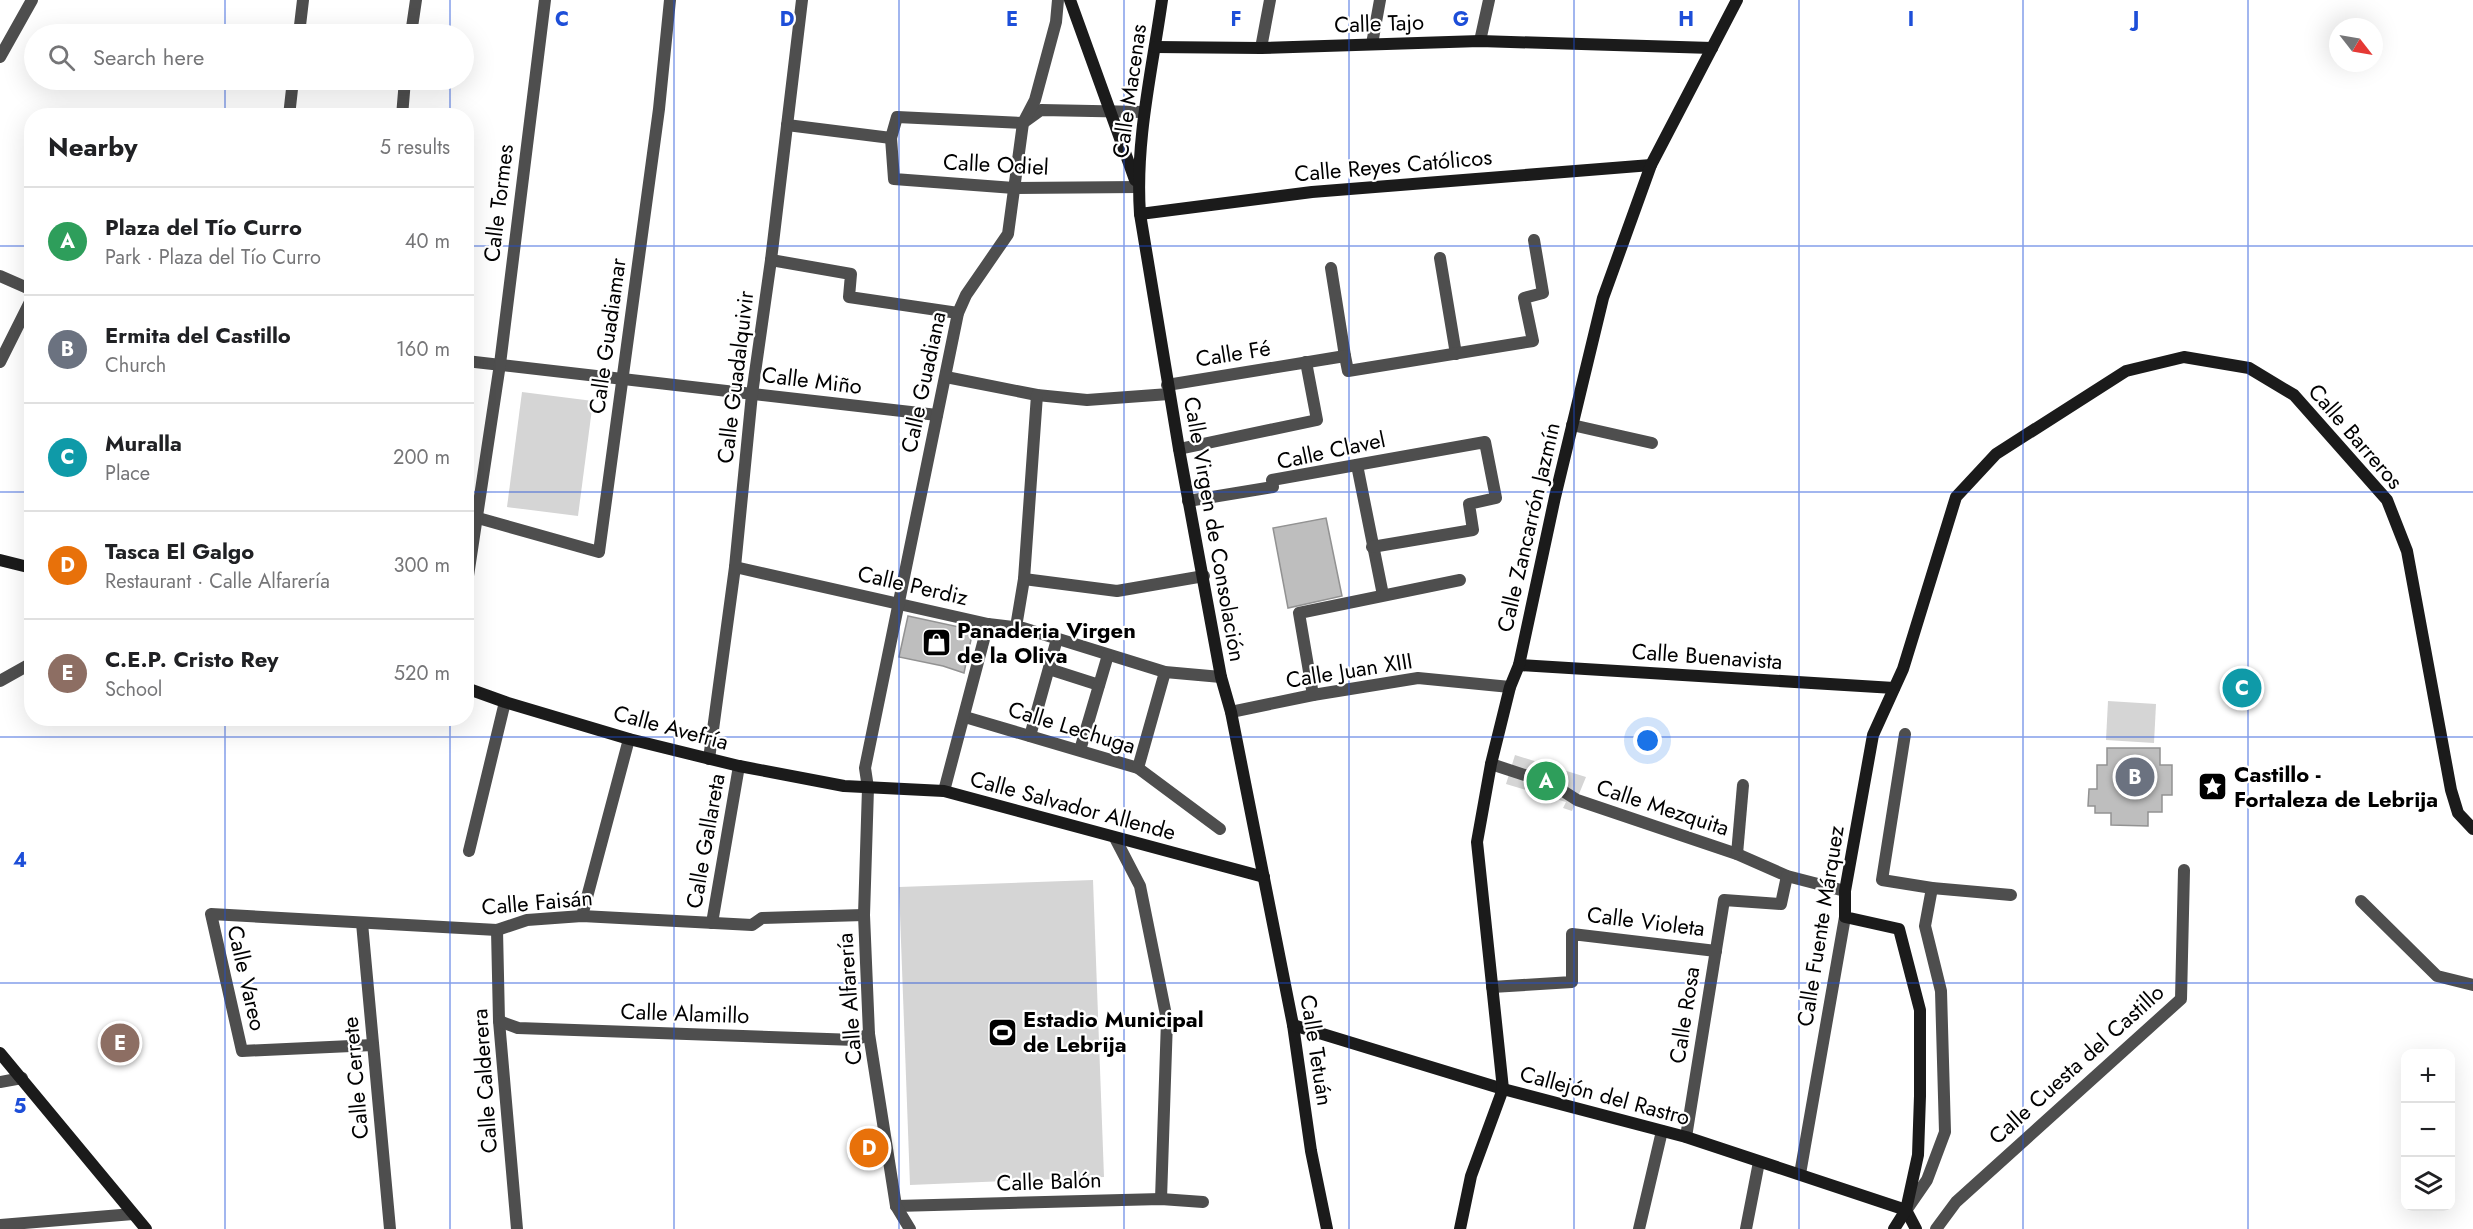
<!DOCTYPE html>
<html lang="en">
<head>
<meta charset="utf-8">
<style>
	body { margin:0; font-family:Jost,sans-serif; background:#f6f6f6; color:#202124 }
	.controls { position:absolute; right:18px; bottom:18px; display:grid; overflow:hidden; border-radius:12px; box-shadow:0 6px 24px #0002 }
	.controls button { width:54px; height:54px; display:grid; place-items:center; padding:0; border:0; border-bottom:2px solid #e0e0e0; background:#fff; color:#202124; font:30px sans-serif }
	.compass { position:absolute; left:2329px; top:18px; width:54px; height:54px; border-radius:50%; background:#fff; box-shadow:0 6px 24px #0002; rotate:121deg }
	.you { position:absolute; left:1648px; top:741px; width:21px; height:21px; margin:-15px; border:4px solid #fff; border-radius:50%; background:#1a73e8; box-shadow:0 0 0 9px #1a73e833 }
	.badge { display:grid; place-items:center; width:39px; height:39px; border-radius:50%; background:#111827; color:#fff; font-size:20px; font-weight:700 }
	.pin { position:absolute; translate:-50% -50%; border:3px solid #fff; box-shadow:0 2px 6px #0006 }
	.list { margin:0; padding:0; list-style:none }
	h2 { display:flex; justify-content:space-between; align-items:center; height:78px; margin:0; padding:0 24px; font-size:26px }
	h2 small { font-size:20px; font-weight:400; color:#757577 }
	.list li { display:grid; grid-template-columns:39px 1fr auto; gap:18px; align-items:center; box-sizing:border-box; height:108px; padding:0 24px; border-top:2px solid #e0e0e0 }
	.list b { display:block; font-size:22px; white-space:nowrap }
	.list p { margin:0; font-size:20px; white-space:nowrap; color:#757577 }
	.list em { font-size:20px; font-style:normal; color:#757577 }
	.icon { flex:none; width:33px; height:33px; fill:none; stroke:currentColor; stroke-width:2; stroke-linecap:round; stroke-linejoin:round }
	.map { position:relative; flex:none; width:2473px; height:1229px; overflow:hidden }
	.search { position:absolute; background:#fff; box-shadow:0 6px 24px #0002; left:24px; top:24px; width:450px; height:66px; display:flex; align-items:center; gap:15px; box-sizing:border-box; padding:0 21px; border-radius:33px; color:#757577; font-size:22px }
	.panel { position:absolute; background:#fff; box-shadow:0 6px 24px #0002; left:24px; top:108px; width:450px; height:618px; border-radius:24px }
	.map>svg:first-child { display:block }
	.green { fill:#d5d5d5 }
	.building { fill:#bebebe; stroke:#929292; stroke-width:1.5 }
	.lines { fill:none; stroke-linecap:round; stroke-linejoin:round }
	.street { stroke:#4e4e4e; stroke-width:12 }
	.secondary { stroke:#1b1b1b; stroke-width:12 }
	.grid { fill:none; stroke:#1d4ed8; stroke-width:1.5; stroke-opacity:0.55 }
	.labels { text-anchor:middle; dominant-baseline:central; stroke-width:4.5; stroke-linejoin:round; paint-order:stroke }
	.street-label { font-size:22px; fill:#000; stroke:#fff }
	.poi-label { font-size:22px; font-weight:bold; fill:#000; stroke:#fff; text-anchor:start }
	.grid-label { font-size:20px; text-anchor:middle; font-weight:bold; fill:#1d4ed8; stroke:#fff; stroke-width:4.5; stroke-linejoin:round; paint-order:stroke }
</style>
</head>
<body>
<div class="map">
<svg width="2473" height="1229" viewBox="0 0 2473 1229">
	<rect width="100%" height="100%" fill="#fff"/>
	<g class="green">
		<path d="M522,392L593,401L578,516L507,507Z"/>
		<path d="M2108,701L2156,704L2154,743L2106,740Z"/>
		<path d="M1515,755L1586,777L1572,811L1563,808L1566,802L1506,784Z"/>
		<path d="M1093,880L1104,1177L910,1185L899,887Z"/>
	</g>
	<g class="building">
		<path d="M1326,518L1342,596L1288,608L1273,528Z"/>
		<path d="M908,616L973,630L964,673L943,666L899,657Z"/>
		<path d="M2107,748H2160V765H2172V795H2162V812H2148V826L2111,825V813H2095V806H2088L2089,789H2097V765H2107Z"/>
	</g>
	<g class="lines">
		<g class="street">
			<path d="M299,34L303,0"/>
			<path d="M411,34L416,0"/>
			<path d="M1480,41L1489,0"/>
			<path d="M1372,44L1380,0"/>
			<path d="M1261,48L1270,0"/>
			<path d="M0,57L32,0"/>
			<path d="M289,116L293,80"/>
			<path d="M402,116L405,80"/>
			<path d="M787,125L891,138L897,117L1023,123L1041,110L1143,112"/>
			<path d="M891,138L894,179L1014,188L1138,187"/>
			<path d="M1440,258L1456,354"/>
			<path d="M771,260L851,274L849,297L958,313"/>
			<path d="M1331,268L1345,356"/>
			<path d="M0,276L32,290"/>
			<path d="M466,361L937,415"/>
			<path d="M0,362L32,298"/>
			<path d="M946,377L1037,395L1087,400L1169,394"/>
			<path d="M1167,385L1345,356L1348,371L1533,341L1524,298L1543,293L1534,240"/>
			<path d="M1572,425L1652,443"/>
			<path d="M1179,449L1317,420L1306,362"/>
			<path d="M1357,465L1383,595"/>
			<path d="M1188,501L1273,487L1272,480L1485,442L1496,498L1469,504L1473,530L1372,547"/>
			<path d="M478,518L599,552L659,109L670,0"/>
			<path d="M735,567L988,624L1023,628L1165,672L1221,677"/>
			<path d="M1024,579L1117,591L1204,576"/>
			<path d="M466,589L500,364L545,0"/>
			<path d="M1016,627L1024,579L1037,395"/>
			<path d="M1049,669L1099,685"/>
			<path d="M0,681L32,663"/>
			<path d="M1313,695L1299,613L1460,580"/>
			<path d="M1231,712L1313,695L1418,678L1510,687"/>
			<path d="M965,717L1138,768L1220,829"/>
			<path d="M1905,734L1882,880L1932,888L2011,895"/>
			<path d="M1030,736L1057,639"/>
			<path d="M1080,750L1108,655"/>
			<path d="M709,759L735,567L752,394L771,260L802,0"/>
			<path d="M1491,764L1552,784L1577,800L1737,854L1787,876L1845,891"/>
			<path d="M1138,768L1165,672"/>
			<path d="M944,791L988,624"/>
			<path d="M1115,838L1140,886L1167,1020L1161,1199"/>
			<path d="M469,851L505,702"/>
			<path d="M1737,854L1743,785"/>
			<path d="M2361,901L2437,976L2473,985"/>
			<path d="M582,916L629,739"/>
			<path d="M362,923L390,1229"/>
			<path d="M712,923L739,766"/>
			<path d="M497,930L499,1021L517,1229"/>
			<path d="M1492,987L1572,982V934L1716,951"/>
			<path d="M499,1021L518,1028L856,1040L869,1034"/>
			<path d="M373,1045L242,1051L211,914L497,930L527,920L582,916L752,925L762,918L864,915"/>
			<path d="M0,1082L22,1078"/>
			<path d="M1686,1137L1724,900L1781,904L1787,876"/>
			<path d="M1800,1174L1845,917"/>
			<path d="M896,1206L1161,1199L1203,1202"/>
			<path d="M1907,1209L1927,1180L1945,1132L1941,991L1925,926L1932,888"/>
			<path d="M0,1225L133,1214"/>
			<path d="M910,1229L896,1206L869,1034L864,915L868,788L865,768L958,313L966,295L1008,234L1023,123L1035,100L1056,22L1058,0"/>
			<path d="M1639,1229L1662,1131"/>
			<path d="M1746,1229L1759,1162"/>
			<path d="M1936,1229L1956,1202L2181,999L2184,870"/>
		</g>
		<g class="secondary">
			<path d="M1070,0L1135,180"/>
			<path d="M1162,0C1152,71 1135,141 1140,214L1179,449L1221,677L1231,712L1293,1025L1311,1151L1327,1229"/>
			<path d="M1155,47L1261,48L1480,41L1712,48"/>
			<path d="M1140,214L1312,192L1651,165"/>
			<path d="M0,560L32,568"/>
			<path d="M1519,665L1894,688"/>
			<path d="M466,688L505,702L629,739L739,766L844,786L944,791L1264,877"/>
			<path d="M1293,1025L1503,1089L1686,1137L1906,1210"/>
			<path d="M0,1053L146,1229"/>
			<path d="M1906,1210L1916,1229"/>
			<path d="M1460,1229L1471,1176L1503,1089L1477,842L1491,764L1510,687L1519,665L1555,497L1603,298L1651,165L1737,0"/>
			<path d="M1894,1229L1906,1210L1918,1155L1920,1096V1010L1899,929L1845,917V891L1873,735L1903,669L1956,497L1996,454L2126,371L2184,357L2249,368L2294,395L2387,500L2407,551L2451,790L2458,813L2473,829"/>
		</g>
	</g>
	<path class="grid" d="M225,0V34M450,0V34M674,0V1229M899,0V1229M1124,0V1229M1349,0V1229M1574,0V1229M1799,0V1229M2023,0V1229M2248,0V1229M225,80V116M450,80V116M0,246H32M466,246H2473M0,492H32M466,492H2473M225,718V1229M450,718V1229M0,737H2473M0,983H2473"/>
	<defs>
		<symbol id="shop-square" viewBox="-11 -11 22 22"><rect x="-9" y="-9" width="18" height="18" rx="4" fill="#000" stroke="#fff"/><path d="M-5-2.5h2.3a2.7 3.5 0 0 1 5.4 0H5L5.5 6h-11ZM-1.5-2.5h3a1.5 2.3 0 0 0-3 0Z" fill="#fff"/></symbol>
		<symbol id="sight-square" viewBox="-11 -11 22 22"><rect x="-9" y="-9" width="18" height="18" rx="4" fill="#000" stroke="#fff"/><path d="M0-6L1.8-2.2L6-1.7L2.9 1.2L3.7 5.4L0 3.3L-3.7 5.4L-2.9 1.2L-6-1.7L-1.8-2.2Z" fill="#fff"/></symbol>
		<symbol id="stadium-square" viewBox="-11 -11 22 22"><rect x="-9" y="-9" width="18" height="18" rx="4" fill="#000" stroke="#fff"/><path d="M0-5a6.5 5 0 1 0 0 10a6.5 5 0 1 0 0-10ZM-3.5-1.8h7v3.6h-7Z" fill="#fff"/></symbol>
	</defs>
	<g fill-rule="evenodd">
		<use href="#shop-square" x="920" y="626" width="33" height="33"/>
		<use href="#sight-square" x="2196" y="770" width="33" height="33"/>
		<use href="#stadium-square" x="986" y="1016" width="33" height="33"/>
	</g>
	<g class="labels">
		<g class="street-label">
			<text transform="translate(1379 23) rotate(-2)">Calle Tajo</text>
			<text transform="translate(1129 91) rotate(-82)">Calle Macenas</text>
			<text transform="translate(996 164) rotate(3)">Calle Odiel</text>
			<text transform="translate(1393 165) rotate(-5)">Calle Reyes Católicos</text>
			<text transform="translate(498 203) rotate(-83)">Calle Tormes</text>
			<text transform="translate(607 336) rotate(-82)">Calle Guadiamar</text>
			<text transform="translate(1233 353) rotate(-9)">Calle Fé</text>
			<text transform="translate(735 377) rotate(-83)">Calle Guadalquivir</text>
			<text transform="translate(812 380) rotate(7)">Calle Miño</text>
			<text transform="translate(923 382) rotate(-78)">Calle Guadiana</text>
			<text transform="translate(2356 436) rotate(49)">Calle Barreros</text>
			<text transform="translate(1331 450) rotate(-12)">Calle Clavel</text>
			<text transform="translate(1528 527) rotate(-77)">Calle Zancarrón Jazmín</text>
			<text transform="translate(1215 529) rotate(80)">Calle Virgen de Consolación</text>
			<text transform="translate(913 585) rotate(13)">Calle Perdiz</text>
			<text transform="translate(1707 656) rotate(4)">Calle Buenavista</text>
			<text transform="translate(1349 670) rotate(-9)">Calle Juan XIII</text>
			<text transform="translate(671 727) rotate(15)">Calle Avefría</text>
			<text transform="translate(1072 727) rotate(17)">Calle Lechuga</text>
			<text transform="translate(1073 805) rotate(15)">Calle Salvador Allende</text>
			<text transform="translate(1663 807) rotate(18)">Calle Mezquita</text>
			<text transform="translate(705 841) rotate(-80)">Calle Gallareta</text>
			<text transform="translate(537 902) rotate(-5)">Calle Faisán</text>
			<text transform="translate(1646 921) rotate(7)">Calle Violeta</text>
			<text transform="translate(1820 926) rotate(-81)">Calle Fuente Márquez</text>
			<text transform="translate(247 978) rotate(77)">Calle Vareo</text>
			<text transform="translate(849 999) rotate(-94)">Calle Alfarería</text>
			<text transform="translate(685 1013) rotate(2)">Calle Alamillo</text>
			<text transform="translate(1684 1015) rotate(-81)">Calle Rosa</text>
			<text transform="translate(1317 1050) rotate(81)">Calle Tetuán</text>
			<text transform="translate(2076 1064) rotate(-42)">Calle Cuesta del Castillo</text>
			<text transform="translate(355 1078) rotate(-95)">Calle Cerrete</text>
			<text transform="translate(484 1081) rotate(-94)">Calle Calderera</text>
			<text transform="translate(1605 1095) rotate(15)">Callejón del Rastro</text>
			<text transform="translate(1049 1181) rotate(-2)">Calle Balón</text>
		</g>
		<g class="poi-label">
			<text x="957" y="630">Panaderia Virgen<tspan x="957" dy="25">de la Oliva</tspan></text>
			<text x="2234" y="774">Castillo -<tspan x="2234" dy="25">Fortaleza de Lebrija</tspan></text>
			<text x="1023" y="1019">Estadio Municipal<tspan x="1023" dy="25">de Lebrija</tspan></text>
		</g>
	</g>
	<g class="grid-label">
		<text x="562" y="26">C</text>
		<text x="787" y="26">D</text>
		<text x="1012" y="26">E</text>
		<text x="1236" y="26">F</text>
		<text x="1461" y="26">G</text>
		<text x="1686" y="26">H</text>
		<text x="1911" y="26">I</text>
		<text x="2136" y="26">J</text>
		<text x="20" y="867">4</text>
		<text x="20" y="1113">5</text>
	</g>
</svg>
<div class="controls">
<button>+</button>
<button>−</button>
<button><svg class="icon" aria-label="layers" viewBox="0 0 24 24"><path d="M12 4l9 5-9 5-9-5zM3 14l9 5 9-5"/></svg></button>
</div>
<svg class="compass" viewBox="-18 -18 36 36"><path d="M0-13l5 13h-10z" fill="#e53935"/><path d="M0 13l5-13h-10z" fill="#757577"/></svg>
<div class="you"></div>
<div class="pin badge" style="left:1546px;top:781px;background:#2e9e5b">A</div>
<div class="pin badge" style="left:2135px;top:777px;background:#6b7280">B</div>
<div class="pin badge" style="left:2242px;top:688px;background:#0f9aa8">C</div>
<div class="pin badge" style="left:869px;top:1148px;background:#e8710a">D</div>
<div class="pin badge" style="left:120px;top:1043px;background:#8d6e63">E</div>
<div class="search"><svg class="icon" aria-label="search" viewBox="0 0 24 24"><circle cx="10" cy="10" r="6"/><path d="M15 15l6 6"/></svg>Search here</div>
<section class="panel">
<h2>Nearby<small>5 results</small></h2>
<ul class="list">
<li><span class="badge" style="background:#2e9e5b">A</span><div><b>Plaza del Tío Curro</b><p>Park · Plaza del Tío Curro</p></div><em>40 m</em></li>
<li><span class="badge" style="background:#6b7280">B</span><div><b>Ermita del Castillo</b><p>Church</p></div><em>160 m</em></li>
<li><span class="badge" style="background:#0f9aa8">C</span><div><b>Muralla</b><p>Place</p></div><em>200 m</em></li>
<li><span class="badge" style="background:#e8710a">D</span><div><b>Tasca El Galgo</b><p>Restaurant · Calle Alfarería</p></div><em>300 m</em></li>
<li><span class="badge" style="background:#8d6e63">E</span><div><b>C.E.P. Cristo Rey</b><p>School</p></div><em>520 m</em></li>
</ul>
</section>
</div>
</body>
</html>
